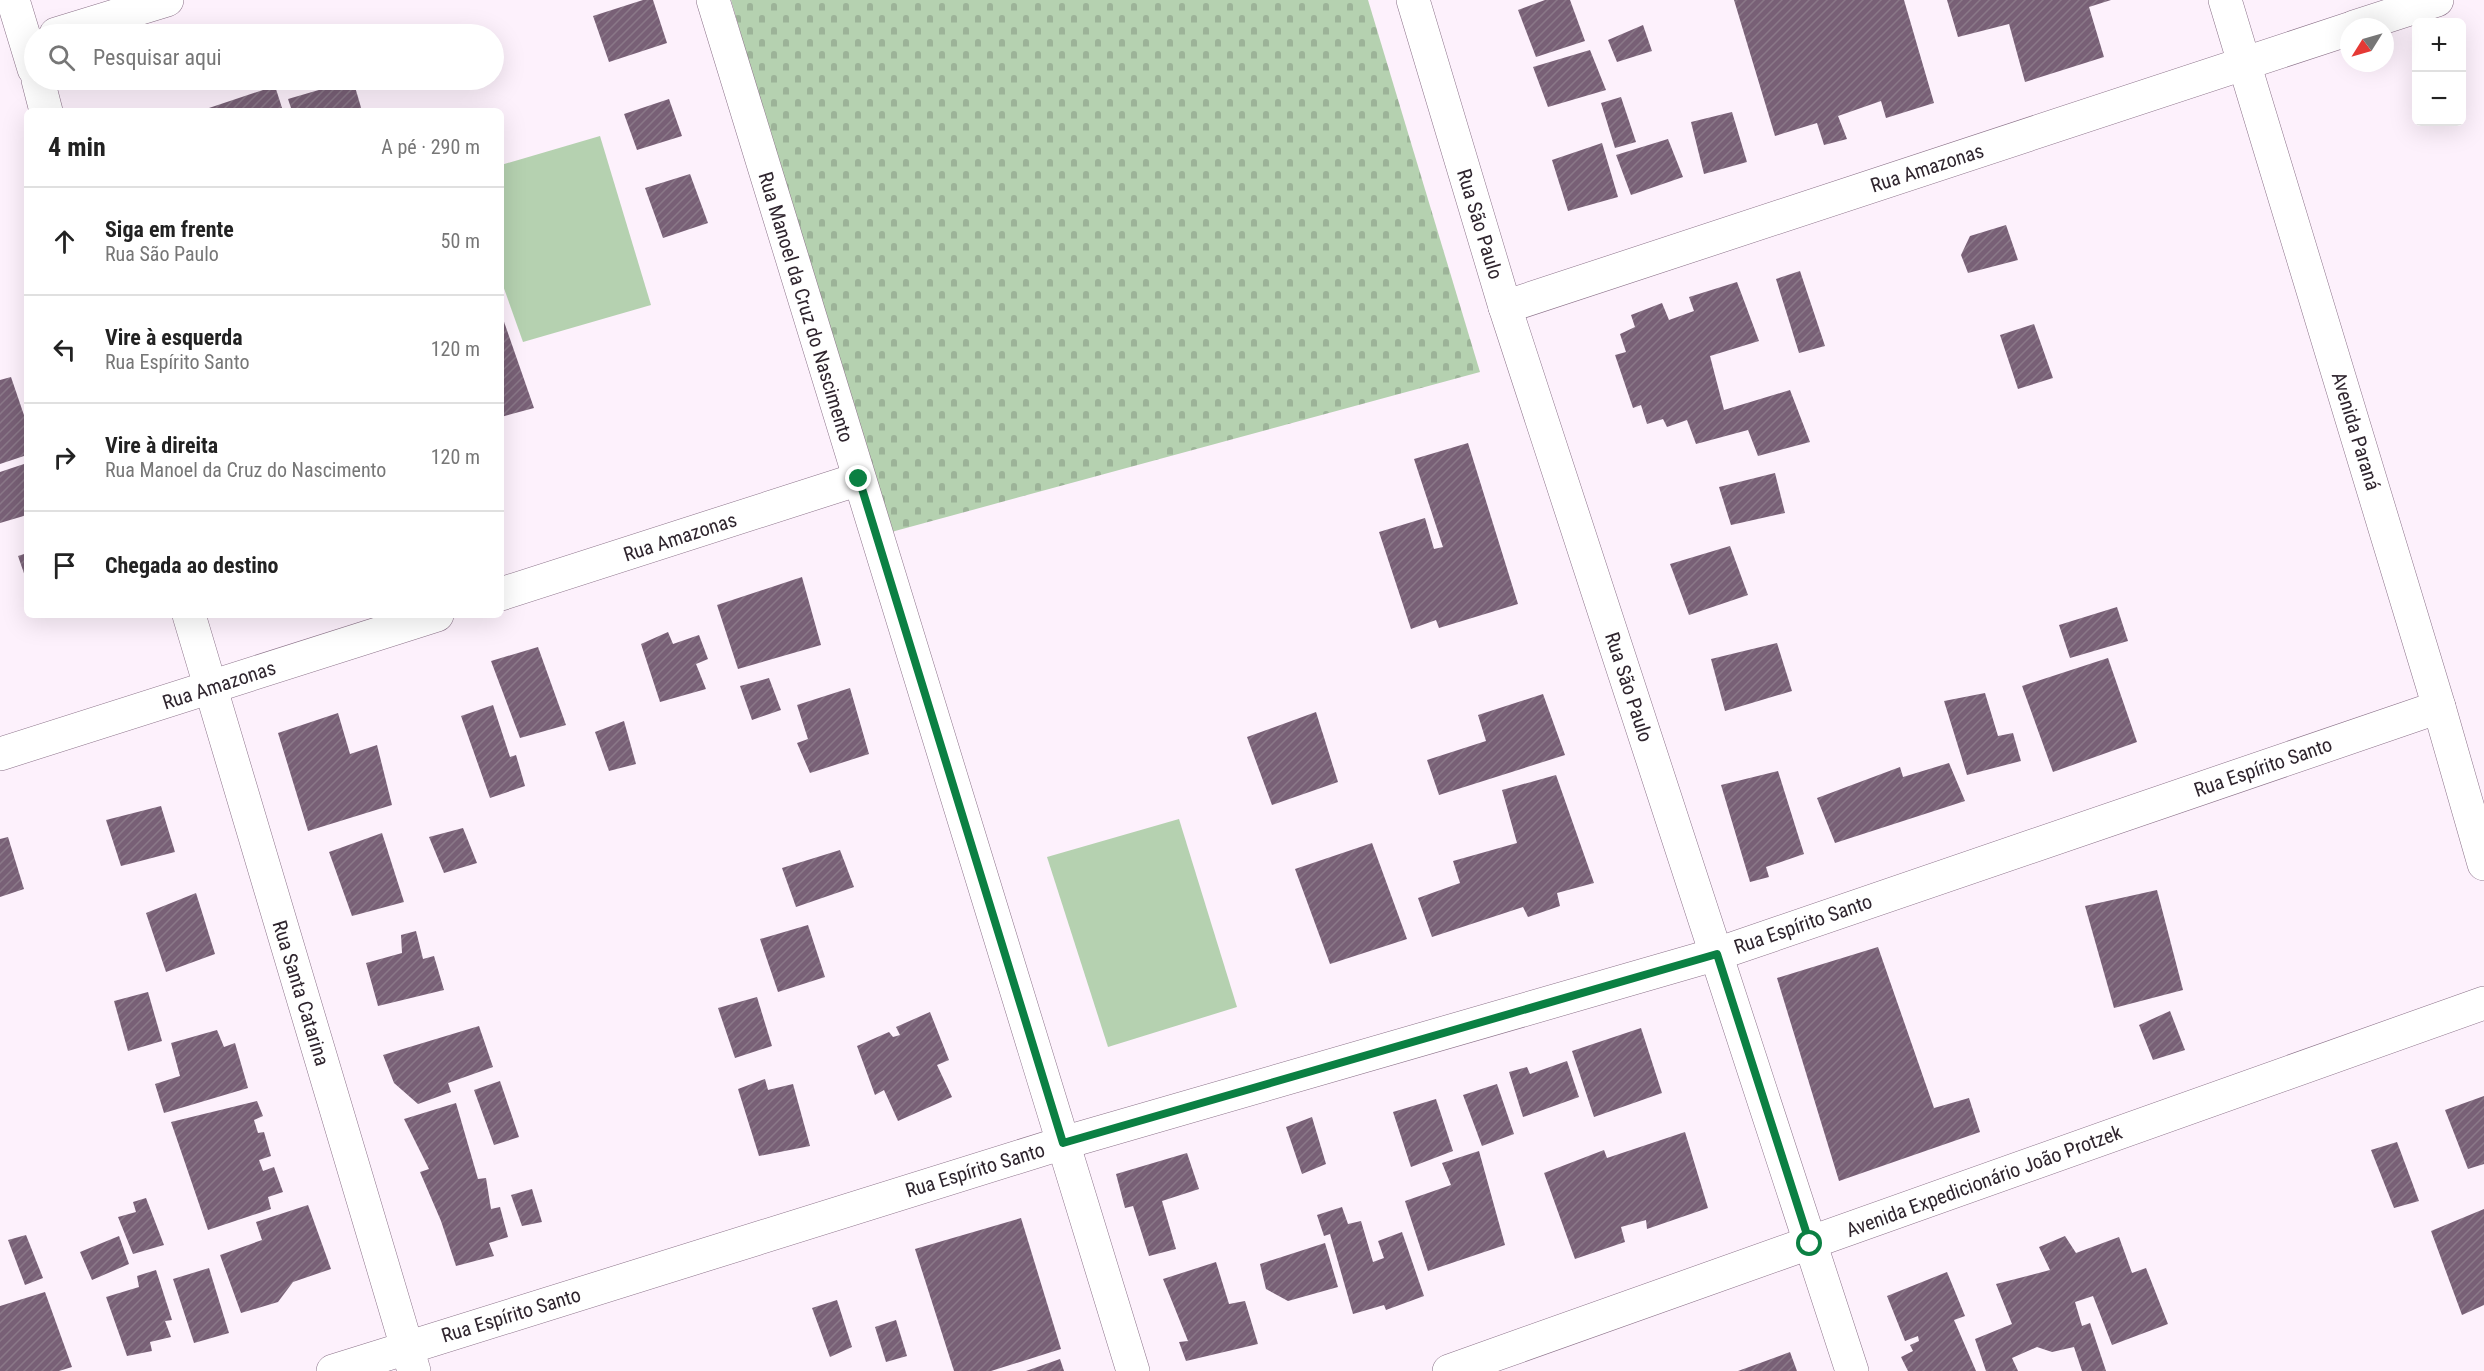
<!DOCTYPE html>
<html lang="pt">
<head>
<meta charset="utf-8">
<style>
	body { margin:0; font-family:"Roboto Condensed",sans-serif; background:#f2f2f2; color:#222 }
	.controls { position:absolute; right:18px; top:18px; display:grid; overflow:hidden; border-radius:9px; box-shadow:0 6px 24px #0002 }
	.controls button { width:54px; height:54px; display:grid; place-items:center; padding:0; border:0; border-bottom:2px solid #e0e0e0; background:#fff; color:#222; font:30px sans-serif }
	.compass { position:absolute; left:2340px; top:18px; width:54px; height:54px; border-radius:50%; background:#fff; box-shadow:0 6px 24px #0002; rotate:233deg }
	.stop { position:absolute; width:18px; height:18px; margin:-14px; border:4px solid #0b8043; border-radius:50%; background:#fff }
	.stop.end { background:#0b8043; border-color:#fff; box-shadow:0 2px 6px #0008 }
	.list { margin:0; padding:0; list-style:none }
	h2 { display:flex; justify-content:space-between; align-items:center; height:78px; margin:0; padding:0 24px; font-size:26px }
	h2 small { font-size:20px; font-weight:400; color:#767676 }
	.list li { display:grid; grid-template-columns:39px 1fr auto; gap:18px; align-items:center; box-sizing:border-box; height:108px; padding:0 24px; border-top:2px solid #e0e0e0 }
	.list b { display:block; font-size:22px; white-space:nowrap }
	.list p { margin:0; font-size:20px; white-space:nowrap; color:#767676 }
	.list em { font-size:20px; font-style:normal; color:#767676 }
	.icon { flex:none; width:33px; height:33px; fill:none; stroke:currentColor; stroke-width:2; stroke-linecap:round; stroke-linejoin:round }
	.map { position:relative; flex:none; width:2484px; height:1371px; overflow:hidden }
	.search { position:absolute; background:#fff; box-shadow:0 6px 24px #0002; left:24px; top:24px; width:480px; height:66px; display:flex; align-items:center; gap:15px; box-sizing:border-box; padding:0 21px; border-radius:33px; color:#767676; font-size:22px }
	.panel { position:absolute; background:#fff; box-shadow:0 6px 24px #0002; left:24px; top:108px; width:480px; height:510px; border-radius:9px }
	.map>svg:first-child { display:block }
	.cemetery { fill:url(#cemetery-stones) }
	.garden { fill:#b5d1b0 }
	.building { fill:url(#building-hatch) }
	.lines { fill:none; stroke-linecap:round; stroke-linejoin:round }
	.minor-casing { stroke:#8b7289; stroke-width:34 }
	.trunk-casing { stroke:#8b7289; stroke-width:34 }
	.minor { stroke:#fff; stroke-width:33 }
	.trunk { stroke:#fff; stroke-width:33 }
	.route { stroke:#0b8043; stroke-width:8 }
	.labels { text-anchor:middle; dominant-baseline:central; stroke-width:6; stroke-linejoin:round; paint-order:stroke }
	.street-label { font-size:20px; fill:#2f252e; stroke:#fff }
</style>
</head>
<body>
<div class="map">
<svg width="2484" height="1371" viewBox="0 0 2484 1371">
	<defs>
		<pattern id="cemetery-stones" width="16" height="16" patternUnits="userSpaceOnUse" patternTransform="scale(1.5)"><rect width="16" height="16" fill="#b5d1b0"/><path d="M2 7V4a2 2 0 0 1 4 0v3zM10 15v-3a2 2 0 0 1 4 0v3z" fill="#9cb398"/></pattern>
		<pattern id="building-hatch" width="6" height="6" patternUnits="userSpaceOnUse" patternTransform="scale(1.5)"><rect width="6" height="6" fill="#786076"/><path d="M-1 1l2-2M0 6l6-6M5 7l2-2" fill="none" stroke="#8a7888"/></pattern>
	</defs>
	<rect width="100%" height="100%" fill="#fdf1fc"/>
	<path class="cemetery" d="M731,0H1368L1480,372L884,534Z"/>
	<g class="garden">
		<path d="M600,136L651,305L523,342L501,280V165Z"/>
		<path d="M1179,819L1237,1007L1108,1047L1047,857Z"/>
	</g>
	<g class="building">
		<path d="M643,0H653L667,43L609,62L593,16Z"/>
		<path d="M1545,0H1570L1585,41L1536,57L1518,10Z"/>
		<path d="M1734,0H1904L1934,103L1886,118L1881,101L1838,116L1847,139L1824,145L1817,123L1775,136Z"/>
		<path d="M1947,0H2111L2089,7L2104,57L2025,82L2009,24L1958,37Z"/>
		<path d="M1643,25L1652,51L1617,62L1608,40Z"/>
		<path d="M1590,50L1606,90L1548,107L1533,67Z"/>
		<path d="M353,80L362,111H292L288,99Z"/>
		<path d="M275,86L283,111H200Z"/>
		<path d="M1621,97L1636,142L1615,148L1601,103Z"/>
		<path d="M669,99L682,136L637,150L624,114Z"/>
		<path d="M1732,112L1747,162L1704,174L1691,122Z"/>
		<path d="M1668,139L1683,177L1631,195L1616,155Z"/>
		<path d="M1602,143L1618,197L1568,211L1552,160Z"/>
		<path d="M690,174L708,223L663,238L645,188Z"/>
		<path d="M2006,225L2018,260L1968,273L1961,255L1970,236Z"/>
		<path d="M1800,271L1825,346L1799,353L1776,279Z"/>
		<path d="M1737,282L1759,341L1710,356L1724,410L1790,390L1810,442L1758,456L1748,430L1696,444L1687,420L1667,427L1663,419L1647,424L1641,405L1633,408L1615,355L1626,352L1620,334L1635,327L1631,315L1662,303L1669,320L1694,311L1689,297Z"/>
		<path d="M501,313L534,408L501,417Z"/>
		<path d="M2034,324L2053,378L2018,389L2000,335Z"/>
		<path d="M11,377L27,424V455L0,464V380Z"/>
		<path d="M1468,443L1518,604L1439,628L1436,620L1411,629L1379,532L1425,518L1434,549L1443,547L1414,459Z"/>
		<path d="M27,463V515L0,523V472Z"/>
		<path d="M1775,473L1785,513L1731,525L1719,487Z"/>
		<path d="M1730,546L1748,595L1689,615L1670,564Z"/>
		<path d="M27,553V582L18,556Z"/>
		<path d="M802,577L821,645L738,669L717,605Z"/>
		<path d="M2117,607L2128,641L2070,658L2059,625Z"/>
		<path d="M668,632L673,644L699,635L708,659L696,664L706,689L660,702L641,644Z"/>
		<path d="M1777,643L1792,691L1725,711L1711,659Z"/>
		<path d="M538,647L566,725L520,738L491,661Z"/>
		<path d="M2108,658L2137,742L2053,772L2022,686Z"/>
		<path d="M769,678L781,710L752,720L740,686Z"/>
		<path d="M850,688L869,754L810,773L797,743L808,739L797,705Z"/>
		<path d="M1985,693L1998,736L2013,733L2021,761L1967,775L1944,701Z"/>
		<path d="M1543,694L1565,755L1439,795L1427,760L1486,741L1478,715Z"/>
		<path d="M493,705L510,757L516,755L525,786L490,798L461,716Z"/>
		<path d="M1316,712L1338,782L1272,805L1247,737Z"/>
		<path d="M338,713L350,754L377,745L392,805L308,831L278,733Z"/>
		<path d="M624,721L636,764L609,771L595,732Z"/>
		<path d="M1949,763L1965,801L1835,843L1817,798L1900,767L1903,777Z"/>
		<path d="M1778,771L1804,854L1766,867L1769,877L1750,882L1721,785Z"/>
		<path d="M1556,775L1594,883L1557,893L1560,906L1528,917L1523,907L1432,937L1418,898L1460,883L1453,861L1517,843L1502,790Z"/>
		<path d="M161,806L175,852L121,866L106,820Z"/>
		<path d="M463,828L477,863L444,873L429,837Z"/>
		<path d="M382,833L404,902L352,916L329,852Z"/>
		<path d="M8,837L24,889L0,897V839Z"/>
		<path d="M1372,843L1407,939L1330,964L1295,869Z"/>
		<path d="M840,850L854,887L796,907L782,868Z"/>
		<path d="M2157,890L2183,990L2114,1008L2085,906Z"/>
		<path d="M196,893L215,954L166,972L146,913Z"/>
		<path d="M808,925L825,977L778,992L760,939Z"/>
		<path d="M416,931L423,959L434,956L444,990L378,1006L366,963L402,953L401,935Z"/>
		<path d="M1878,947L1934,1108L1969,1098L1980,1132L1839,1181L1777,978Z"/>
		<path d="M148,992L162,1041L128,1051L114,1001Z"/>
		<path d="M757,997L772,1046L735,1058L718,1008Z"/>
		<path d="M2170,1011L2185,1050L2153,1060L2139,1025Z"/>
		<path d="M930,1012L949,1060L937,1065L952,1097L898,1121L884,1090L875,1095L857,1046L889,1032L893,1037L900,1035L896,1027Z"/>
		<path d="M479,1026L493,1067L448,1083L451,1092L418,1104L394,1083L383,1055Z"/>
		<path d="M1641,1028L1662,1093L1594,1117L1572,1051Z"/>
		<path d="M217,1030L224,1047L235,1043L248,1088L164,1113L155,1084L180,1076L171,1043Z"/>
		<path d="M1567,1061L1579,1097L1523,1117L1509,1072L1527,1067L1530,1074Z"/>
		<path d="M765,1079L768,1090L793,1084L810,1146L759,1156L738,1089Z"/>
		<path d="M500,1081L519,1137L494,1145L474,1090Z"/>
		<path d="M1497,1084L1514,1134L1482,1146L1463,1095Z"/>
		<path d="M2484,1096V1164L2468,1169L2445,1110Z"/>
		<path d="M1436,1099L1453,1151L1411,1167L1393,1112Z"/>
		<path d="M257,1101L263,1116L254,1120L258,1133L264,1132L271,1156L259,1160L263,1171L274,1167L283,1192L268,1197L271,1209L208,1230L171,1122Z"/>
		<path d="M456,1103L478,1179L486,1178L491,1209L500,1207L508,1237L489,1243L494,1256L456,1266L441,1221L420,1172L429,1169L404,1119Z"/>
		<path d="M1312,1117L1326,1164L1302,1174L1286,1127Z"/>
		<path d="M1685,1132L1708,1208L1647,1229L1646,1220L1621,1227L1625,1242L1575,1259L1544,1173L1604,1150L1607,1158Z"/>
		<path d="M2397,1142L2419,1201L2394,1208L2371,1150Z"/>
		<path d="M1479,1151L1505,1245L1428,1271L1405,1201L1451,1185L1442,1163Z"/>
		<path d="M1187,1153L1199,1189L1162,1201L1176,1249L1149,1256L1133,1206L1125,1208L1116,1174Z"/>
		<path d="M532,1189L542,1222L522,1226L511,1195Z"/>
		<path d="M146,1198L164,1245L133,1254L118,1217L136,1212L133,1202Z"/>
		<path d="M308,1205L331,1269L293,1282L278,1302L241,1313L220,1255L262,1240L256,1222Z"/>
		<path d="M1342,1207L1348,1224L1361,1221L1373,1262L1384,1258L1378,1241L1402,1232L1424,1296L1386,1310L1384,1305L1353,1314L1330,1234L1324,1236L1317,1215Z"/>
		<path d="M2484,1209V1305L2462,1315L2431,1231Z"/>
		<path d="M1021,1218L1061,1349L991,1371H954L915,1249Z"/>
		<path d="M26,1235L43,1278L25,1285L8,1240Z"/>
		<path d="M119,1236L129,1264L92,1280L80,1252Z"/>
		<path d="M2065,1236L2076,1253L2119,1237L2132,1273L2146,1268L2168,1324L2112,1345L2093,1296L2075,1302L2082,1326L2090,1323L2106,1371H2082L2074,1347L2052,1352L2037,1347L2012,1358L2018,1371H1986L1975,1339L2012,1324L1996,1284L2050,1270L2039,1247Z"/>
		<path d="M1325,1243L1338,1287L1288,1301L1266,1289L1260,1264Z"/>
		<path d="M1216,1262L1229,1304L1245,1301L1258,1344L1186,1361L1179,1342L1188,1341L1163,1279Z"/>
		<path d="M209,1268L229,1333L194,1343L173,1279Z"/>
		<path d="M156,1270L172,1320L165,1321L171,1337L150,1342L152,1351L127,1356L106,1297L139,1287L137,1276Z"/>
		<path d="M1947,1272L1965,1316L1954,1320L1976,1371H1908L1901,1357L1913,1351L1910,1345L1919,1341L1918,1336L1905,1341L1887,1296Z"/>
		<path d="M45,1292L72,1367L59,1371H0V1306Z"/>
		<path d="M837,1300L852,1347L830,1357L812,1308Z"/>
		<path d="M896,1320L907,1356L886,1362L875,1327Z"/>
		<path d="M1790,1352L1797,1371H1738Z"/>
		<path d="M1060,1359L1064,1371H1026Z"/>
	</g>
	<g class="lines">
		<defs>
			<g id="minor">
				<path d="M13,0L34,69"/>
				<path d="M713,0L1133,1371"/>
				<path d="M1413,0L1505,307L1852,1371"/>
				<path d="M2225,0L2439,707L2484,864"/>
				<path d="M2354,27L2437,0"/>
				<path d="M56,34L167,0"/>
				<path d="M38,80L46,111"/>
				<path d="M1505,307L2349,29"/>
				<path d="M501,594L859,479"/>
				<path d="M189,615L414,1371"/>
				<path d="M0,754L437,615"/>
				<path d="M333,1371L1063,1143L1717,954L2439,707"/>
			</g>
			<path id="trunk" d="M1449,1371L2484,1003"/>
		</defs>
		<use href="#minor" class="minor-casing"/>
		<use href="#trunk" class="trunk-casing"/>
		<use href="#minor" class="minor"/>
		<use href="#trunk" class="trunk"/>
	</g>
	<g class="lines">
		<path class="route" d="M859,479L1063,1143L1717,954L1810,1244"/>
	</g>
	<g class="labels">
		<g class="street-label">
			<text transform="translate(1927 168) rotate(-18)">Rua Amazonas</text>
			<text transform="translate(1480 224) rotate(73)">Rua São Paulo</text>
			<text transform="translate(806 307) rotate(73)">Rua Manoel da Cruz do Nascimento</text>
			<text transform="translate(2356 431) rotate(73)">Avenida Paraná</text>
			<text transform="translate(680 537) rotate(-18)">Rua Amazonas</text>
			<text transform="translate(219 685) rotate(-18)">Rua Amazonas</text>
			<text transform="translate(1629 687) rotate(72)">Rua São Paulo</text>
			<text transform="translate(2263 767) rotate(-19)">Rua Espírito Santo</text>
			<text transform="translate(1803 924) rotate(-19)">Rua Espírito Santo</text>
			<text transform="translate(301 993) rotate(73)">Rua Santa Catarina</text>
			<text transform="translate(975 1170) rotate(-17)">Rua Espírito Santo</text>
			<text transform="translate(1984 1181) rotate(-20)">Avenida Expedicionário João Protzek</text>
			<text transform="translate(511 1315) rotate(-17)">Rua Espírito Santo</text>
		</g>
	</g>
</svg>
<div class="controls">
<button>+</button>
<button>−</button>
</div>
<svg class="compass" viewBox="-18 -18 36 36"><path d="M0-13l5 13h-10z" fill="#e53935"/><path d="M0 13l5-13h-10z" fill="#767676"/></svg>
<div class="stop" style="left:1810px;top:1244px"></div>
<div class="stop end" style="left:859px;top:479px"></div>
<div class="search"><svg class="icon" aria-label="search" viewBox="0 0 24 24"><circle cx="10" cy="10" r="6"/><path d="M15 15l6 6"/></svg>Pesquisar aqui</div>
<section class="panel">
<h2>4 min<small>A pé · 290 m</small></h2>
<ul class="list">
<li><svg class="icon" aria-label="ahead" viewBox="0 0 24 24"><path d="M12 20V5M6 11l6-6 6 6"/></svg><div><b>Siga em frente</b><p>Rua São Paulo</p></div><em>50 m</em></li>
<li><svg class="icon" aria-label="left" viewBox="0 0 24 24"><path d="M17 20v-9H6M10 6l-5 5 5 5"/></svg><div><b>Vire à esquerda</b><p>Rua Espírito Santo</p></div><em>120 m</em></li>
<li><svg class="icon" aria-label="right" viewBox="0 0 24 24"><path d="M7 20v-9h11M14 6l5 5-5 5"/></svg><div><b>Vire à direita</b><p>Rua Manoel da Cruz do Nascimento</p></div><em>120 m</em></li>
<li><svg class="icon" aria-label="arrive" viewBox="0 0 24 24"><path d="M6 21V4h12l-3 4 3 4H6"/></svg><div><b>Chegada ao destino</b></div></li>
</ul>
</section>
</div>
</body>
</html>
